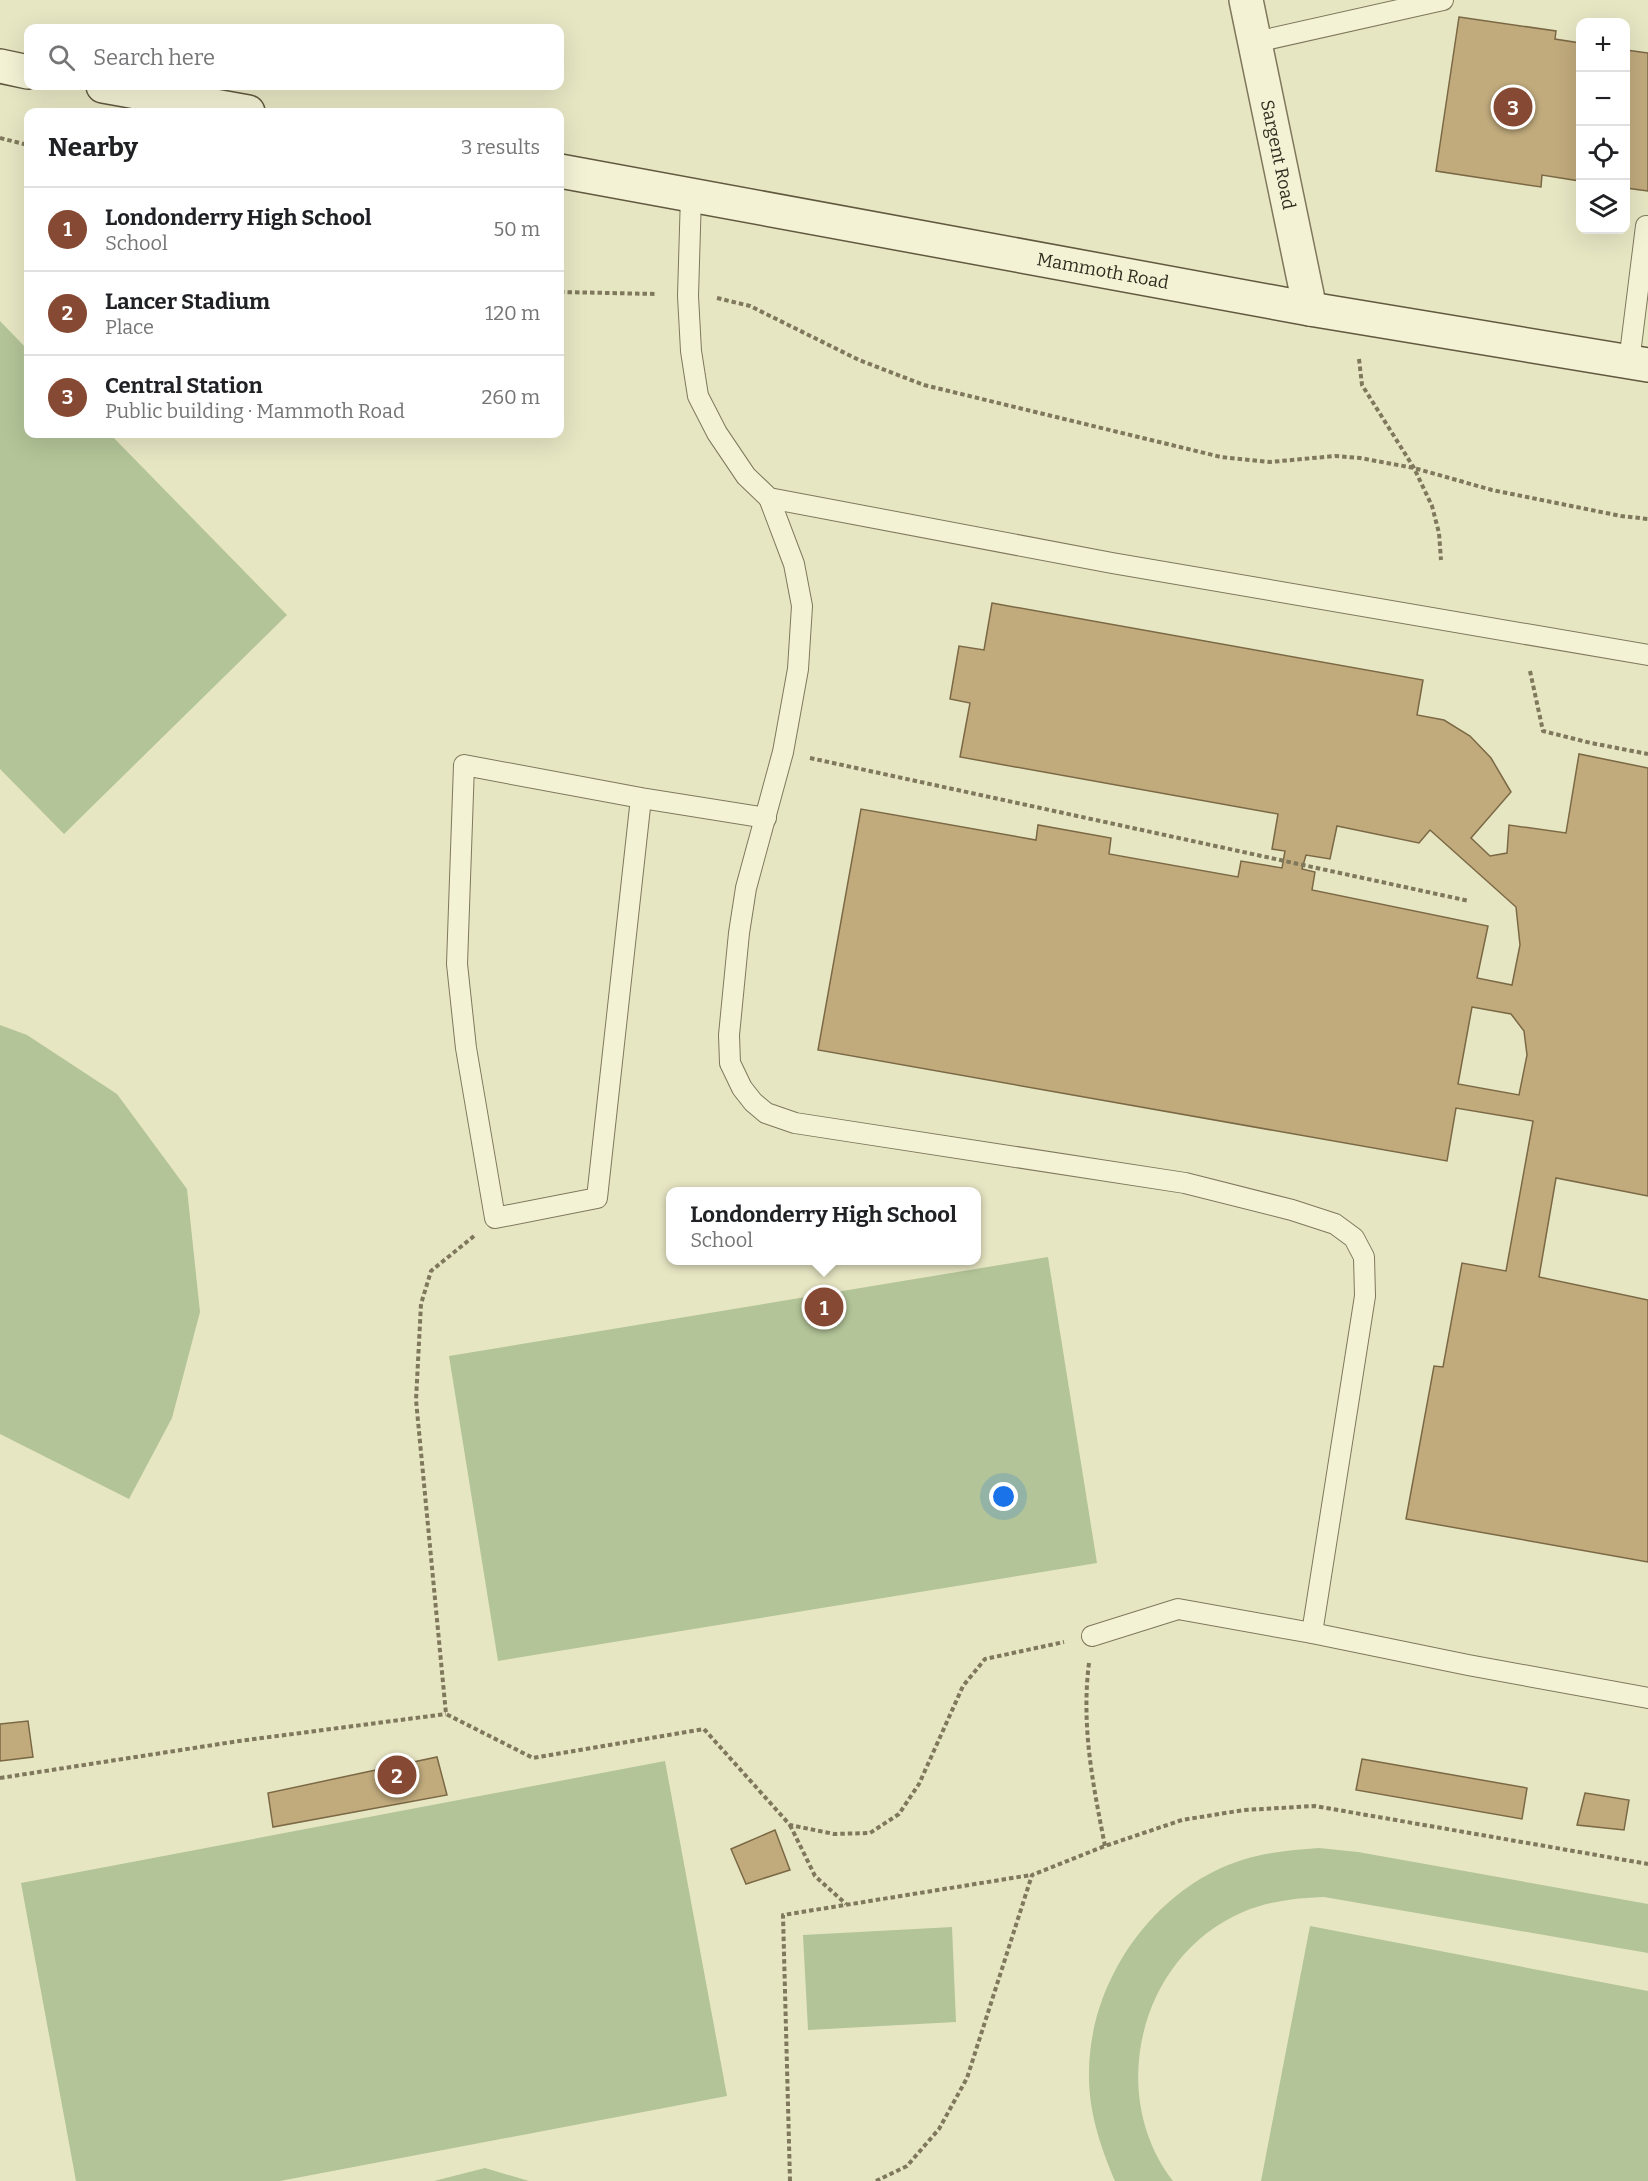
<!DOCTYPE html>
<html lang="en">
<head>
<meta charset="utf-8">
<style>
	body { margin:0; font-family:Bitter,serif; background:#f2f2f2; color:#202124 }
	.controls { position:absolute; right:18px; top:18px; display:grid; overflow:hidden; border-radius:12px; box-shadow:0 6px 24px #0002 }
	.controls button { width:54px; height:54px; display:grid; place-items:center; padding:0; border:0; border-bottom:2px solid #e0e0e0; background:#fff; color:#202124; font:30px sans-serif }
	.you { position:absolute; left:1004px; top:1497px; width:21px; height:21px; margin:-15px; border:4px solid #fff; border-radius:50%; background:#1a73e8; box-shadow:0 0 0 9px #1a73e833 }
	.badge { display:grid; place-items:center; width:39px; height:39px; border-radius:50%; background:#864934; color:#fff; font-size:20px; font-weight:700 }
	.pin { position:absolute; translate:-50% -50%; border:3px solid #fff; box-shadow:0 2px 6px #0006 }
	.popup { position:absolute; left:666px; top:1187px; width:315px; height:78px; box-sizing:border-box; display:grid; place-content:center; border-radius:12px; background:#fff; filter:drop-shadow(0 2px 4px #0005); font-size:20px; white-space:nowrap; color:#757577 }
	.popup b { font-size:22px; color:#202124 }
	.popup::after { content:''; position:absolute; left:50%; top:100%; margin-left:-12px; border:12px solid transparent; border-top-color:#fff }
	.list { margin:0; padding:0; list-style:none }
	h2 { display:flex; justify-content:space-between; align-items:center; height:78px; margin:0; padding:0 24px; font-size:26px }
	h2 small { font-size:20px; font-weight:400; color:#757577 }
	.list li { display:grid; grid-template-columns:39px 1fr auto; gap:18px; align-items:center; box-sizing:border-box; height:84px; padding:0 24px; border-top:2px solid #e0e0e0 }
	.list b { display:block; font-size:22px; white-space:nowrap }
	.list p { margin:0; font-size:20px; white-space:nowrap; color:#757577 }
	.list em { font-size:20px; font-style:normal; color:#757577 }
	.icon { flex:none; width:33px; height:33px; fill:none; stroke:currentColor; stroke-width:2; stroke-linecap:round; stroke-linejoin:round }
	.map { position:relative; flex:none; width:1648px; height:2181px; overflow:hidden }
	.search { position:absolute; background:#fff; box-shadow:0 6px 24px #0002; left:24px; top:24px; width:540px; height:66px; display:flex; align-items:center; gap:15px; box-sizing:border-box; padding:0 21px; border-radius:12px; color:#757577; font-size:22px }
	.panel { position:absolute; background:#fff; box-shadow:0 6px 24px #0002; left:24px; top:108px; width:540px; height:330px; border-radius:12px }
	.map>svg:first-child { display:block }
	.green { fill:#b3c498 }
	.building { fill:#c1ab7d; stroke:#7b6945; stroke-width:1.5; fill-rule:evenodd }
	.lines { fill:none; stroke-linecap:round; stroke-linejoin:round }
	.service-casing { stroke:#7f785c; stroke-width:22 }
	.minor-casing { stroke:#7f785c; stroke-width:36 }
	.secondary-casing { stroke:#61593f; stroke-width:36 }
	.path { stroke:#7f785c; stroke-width:4; stroke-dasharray:4.5 3; stroke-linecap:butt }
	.service { stroke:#f3f2d5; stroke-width:20 }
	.minor { stroke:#f3f2d5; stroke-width:33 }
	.secondary { stroke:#f3f2d5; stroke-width:33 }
	.labels { text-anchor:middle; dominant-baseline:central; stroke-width:6; stroke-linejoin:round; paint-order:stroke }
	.street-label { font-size:18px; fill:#312c1e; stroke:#f0efd1 }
</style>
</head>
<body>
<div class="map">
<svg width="1648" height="2181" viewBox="0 0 1648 2181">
	<rect width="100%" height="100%" fill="#e7e6c3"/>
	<g class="green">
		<path d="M0,321L28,350V434H110L287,615L64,834L0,769Z"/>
		<path d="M0,1025L27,1035L117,1094L187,1189L200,1312L172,1418L129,1499L0,1434Z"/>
		<path d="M1048,1257L1097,1563L498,1661L449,1356Z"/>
		<path d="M665,1761L727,2096L280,2181H76L21,1883Z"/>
		<path d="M1319,1848L1358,1852L1648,1904V1953L1324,1897C1296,1898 1269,1901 1243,1912C1141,1955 1105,2093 1173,2181H1115C1100,2146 1088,2110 1089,2071C1090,1980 1154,1888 1242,1860C1267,1852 1293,1850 1319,1848Z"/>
		<path d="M1310,1926L1648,1991V2181H1261Z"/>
		<path d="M952,1927L956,2022L808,2030L803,1935Z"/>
		<path d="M485,2168L529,2181H434Z"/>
	</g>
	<g class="building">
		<path d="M1459,17L1556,31L1555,39L1580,43V181L1542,175L1541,187L1436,171Z"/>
		<path d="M1626,50L1648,53V191L1626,188Z"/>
		<path d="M992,603L1423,680L1417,715L1444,720L1470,736L1491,758L1511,792L1471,838L1490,856L1507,853L1509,825L1566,833L1579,754L1648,768V1196L1556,1178L1539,1277L1648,1300V1562L1406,1519L1434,1366L1443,1367L1462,1263L1506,1271L1533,1121L1456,1108L1447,1161L818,1050L861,809L1036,840L1038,825L1111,838L1109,854L1238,877L1241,861L1282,868L1285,851L1272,849L1278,814L960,757L970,703L950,699L959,646L984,650ZM1337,826L1419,843L1430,830L1516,907L1520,945L1512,985L1477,978L1488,926L1312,890L1315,872L1302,869L1306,855L1330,859ZM1472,1007L1511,1014L1524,1031L1527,1055L1519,1095L1458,1084Z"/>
		<path d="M28,1721L33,1757L0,1761V1724Z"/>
		<path d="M437,1757L447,1795L273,1827L268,1793Z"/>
		<path d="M1362,1759L1527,1788L1522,1819L1356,1790Z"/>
		<path d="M1585,1793L1629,1800L1624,1830L1577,1825Z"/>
		<path d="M775,1830L790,1870L746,1884L731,1849Z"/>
	</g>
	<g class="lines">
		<defs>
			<g id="service">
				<path d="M1256,42L1443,0"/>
				<path d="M691,195L688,296L691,351L698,396L717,433L746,476L769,498L1112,563L1648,655"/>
				<path d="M1629,362L1646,226"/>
				<path d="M769,498L794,564L802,606L798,669L783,752L746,888L739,933L729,1035L730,1063L742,1088L753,1102L766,1113L795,1123L1185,1183L1292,1210L1335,1224L1354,1238L1364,1257L1365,1296L1312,1633L1468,1665L1648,1698"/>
				<path d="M641,798L597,1198L495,1218L466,1048L457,964L464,765L641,798L766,818"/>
				<path d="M1092,1636L1178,1609L1312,1633"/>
			</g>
			<g id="minor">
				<path id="s1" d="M1246,0L1310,309"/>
			</g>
			<g id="secondary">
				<path d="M0,66L28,72"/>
				<path d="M103,86L248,112"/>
				<path id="s2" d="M560,171L1310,309L1648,365"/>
			</g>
		</defs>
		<use href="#service" class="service-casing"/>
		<use href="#minor" class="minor-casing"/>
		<use href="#secondary" class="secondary-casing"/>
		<g class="path">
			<path d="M0,138L28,145"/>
			<path d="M560,292L657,294"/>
			<path d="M717,298L750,306L859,360L924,385L1221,457L1270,462L1335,456L1360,458L1414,468L1492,490L1621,516L1648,519"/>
			<path d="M1359,359L1362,385L1414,468L1432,506L1439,533L1441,560"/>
			<path d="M1530,671L1543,731L1591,743L1648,754"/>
			<path d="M810,758L1469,901"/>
			<path d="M474,1236L431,1271L421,1304L416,1400L446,1714L533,1758L704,1729L790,1825L834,1834L870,1833L899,1814L919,1784L963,1686L985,1659L1064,1642"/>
			<path d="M1089,1663C1081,1726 1093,1785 1105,1846"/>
			<path d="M0,1778L239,1741L446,1714"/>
			<path d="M790,1825L815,1876L846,1904"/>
			<path d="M790,2181L783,1915L1031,1875"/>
			<path d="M876,2181L907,2166L939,2129L967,2078L1032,1875L1105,1846L1182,1820L1244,1810L1315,1806L1648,1864"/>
		</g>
		<use href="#service" class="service"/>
		<use href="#minor" class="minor"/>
		<use href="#secondary" class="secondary"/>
	</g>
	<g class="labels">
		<g class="street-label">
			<text stroke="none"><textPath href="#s1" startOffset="158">Sargent Road</textPath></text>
			<text stroke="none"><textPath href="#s2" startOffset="552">Mammoth Road</textPath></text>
		</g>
	</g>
</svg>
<div class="controls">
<button>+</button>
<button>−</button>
<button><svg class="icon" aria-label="locate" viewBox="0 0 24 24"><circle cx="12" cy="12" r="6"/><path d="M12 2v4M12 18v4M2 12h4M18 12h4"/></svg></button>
<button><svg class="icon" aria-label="layers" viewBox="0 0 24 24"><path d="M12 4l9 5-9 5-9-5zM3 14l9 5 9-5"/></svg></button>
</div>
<div class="you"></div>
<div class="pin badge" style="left:824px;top:1307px">1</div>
<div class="popup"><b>Londonderry High School</b>School</div>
<div class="pin badge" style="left:397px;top:1775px">2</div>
<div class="pin badge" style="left:1513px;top:107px">3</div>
<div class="search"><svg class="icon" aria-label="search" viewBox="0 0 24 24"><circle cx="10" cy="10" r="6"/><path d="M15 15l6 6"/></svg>Search here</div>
<section class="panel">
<h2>Nearby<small>3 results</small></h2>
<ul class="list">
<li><span class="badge">1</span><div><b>Londonderry High School</b><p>School</p></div><em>50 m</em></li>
<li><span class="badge">2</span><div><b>Lancer Stadium</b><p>Place</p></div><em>120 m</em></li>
<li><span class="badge">3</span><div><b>Central Station</b><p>Public building · Mammoth Road</p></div><em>260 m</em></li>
</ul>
</section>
</div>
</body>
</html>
